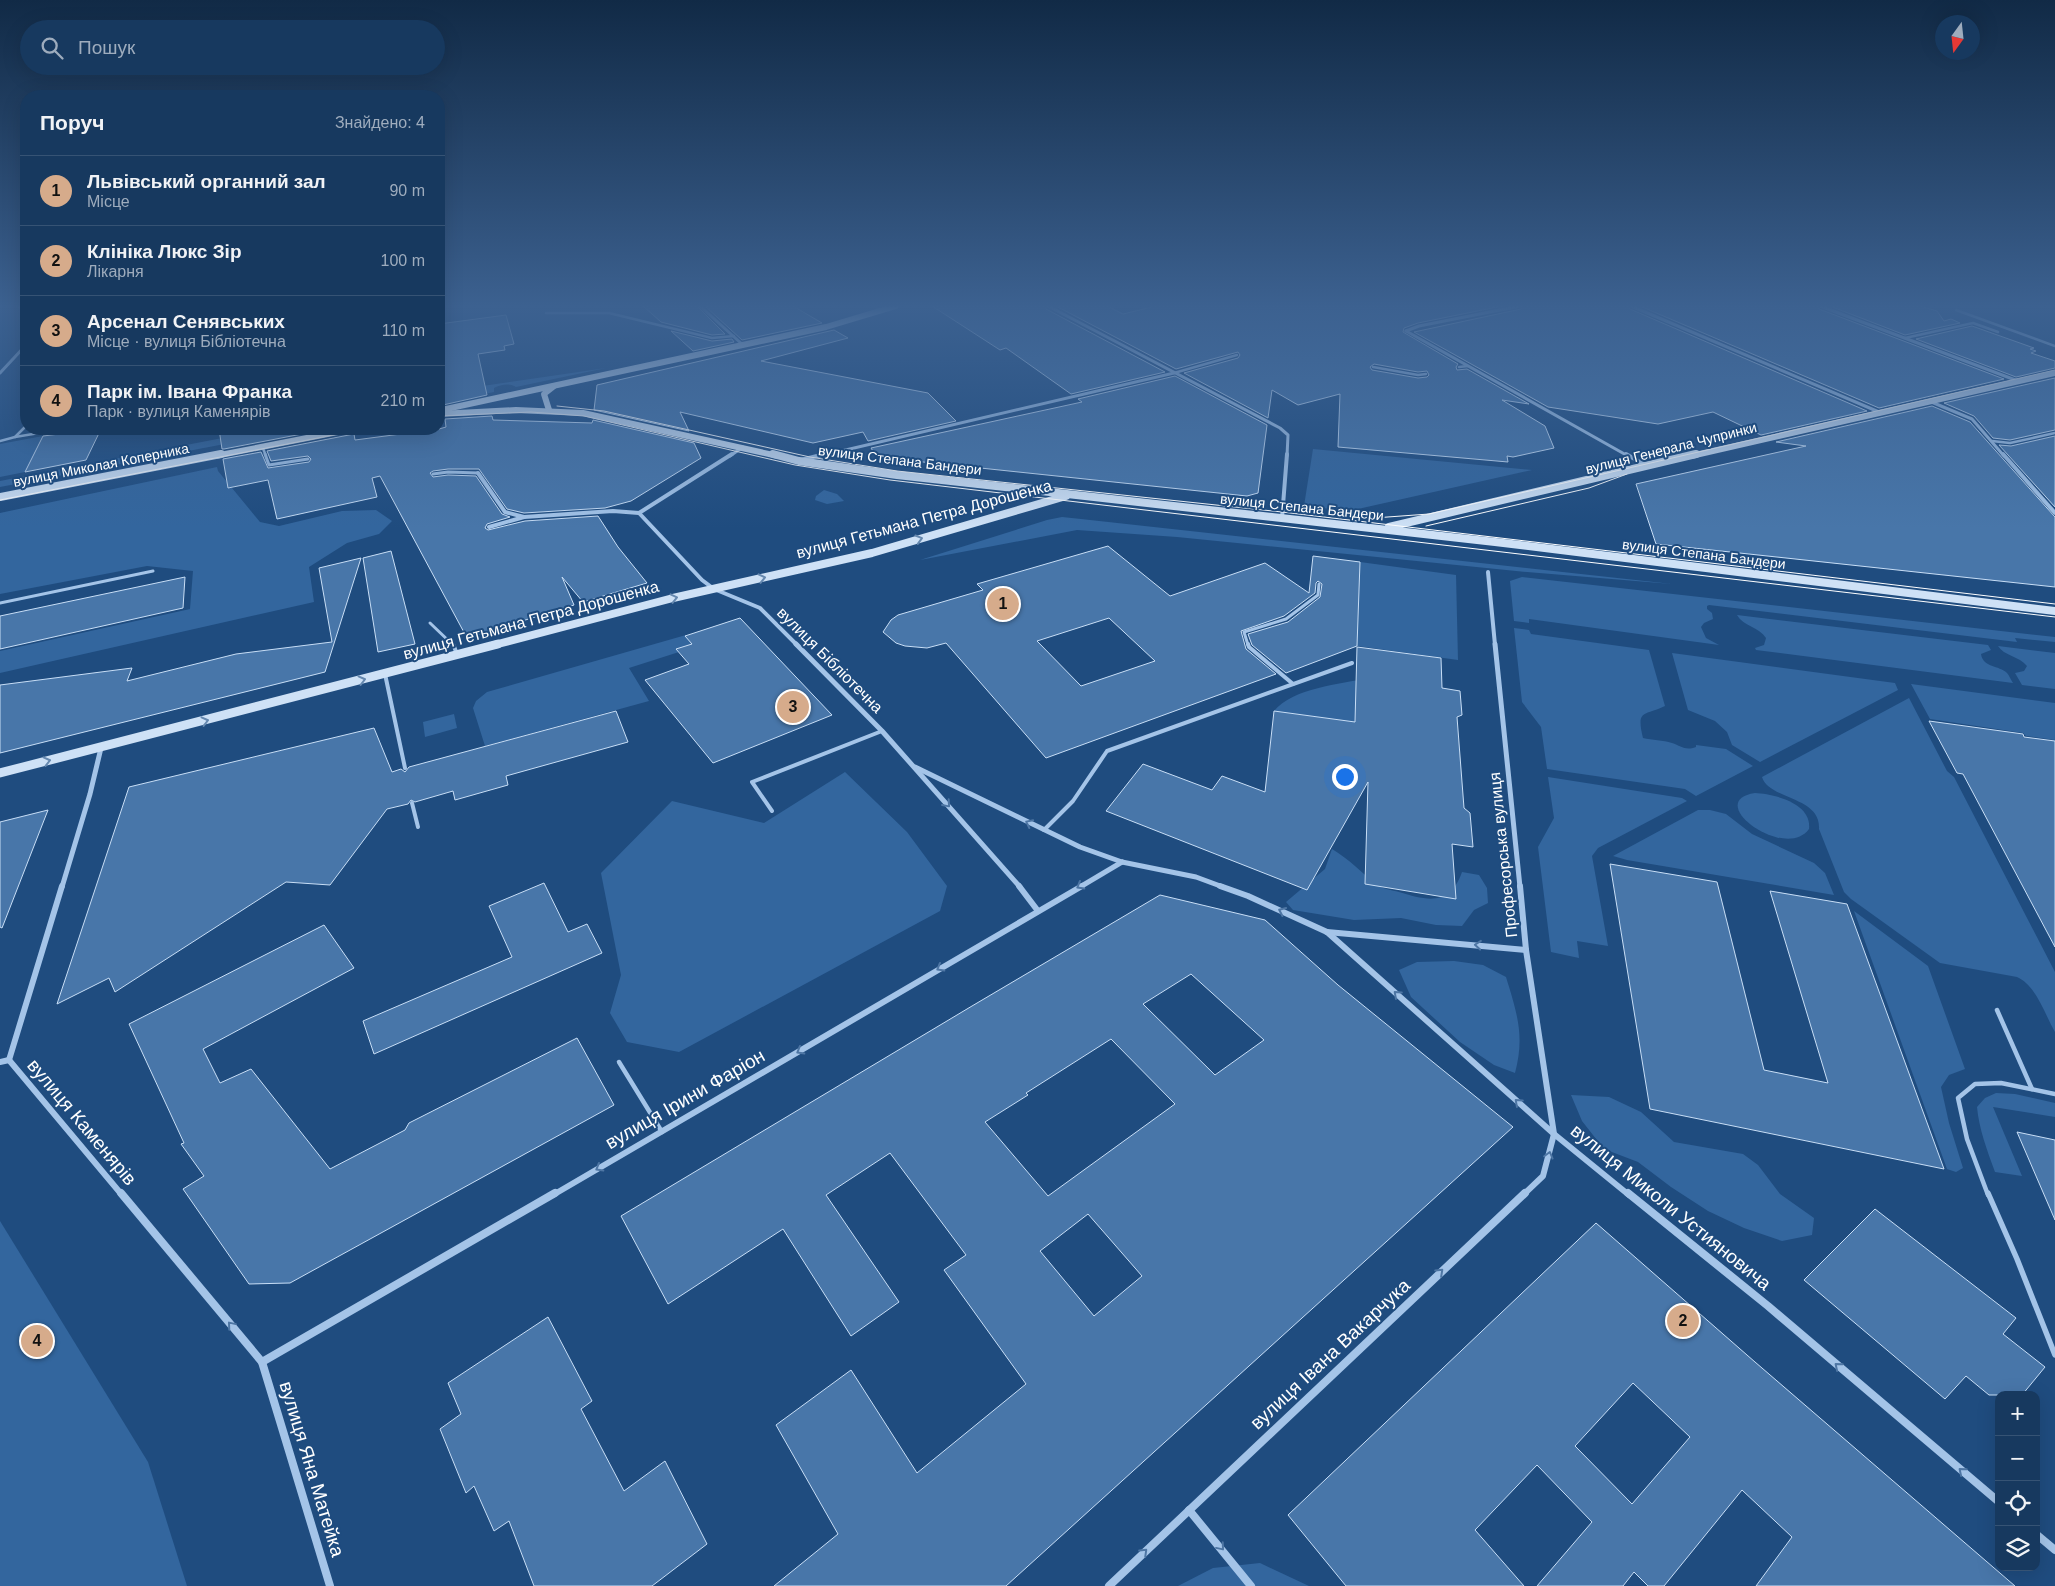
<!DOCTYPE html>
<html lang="uk">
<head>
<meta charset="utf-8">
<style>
	body { margin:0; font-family:Helvetica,sans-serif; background:#244468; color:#f1f3f6 }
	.controls { position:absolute; right:15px; bottom:15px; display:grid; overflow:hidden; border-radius:10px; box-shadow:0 5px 20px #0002 }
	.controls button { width:45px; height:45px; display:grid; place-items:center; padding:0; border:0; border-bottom:1px solid #365374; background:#17395f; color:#f1f3f6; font:25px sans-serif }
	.compass { position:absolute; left:1935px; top:15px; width:45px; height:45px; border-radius:50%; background:#17395f; box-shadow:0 5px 20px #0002; rotate:195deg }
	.you { position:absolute; left:1344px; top:776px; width:18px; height:18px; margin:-12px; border:4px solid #fff; border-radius:50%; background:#1a73e8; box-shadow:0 0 0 8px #1a73e833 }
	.badge { display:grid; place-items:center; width:32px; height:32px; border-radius:50%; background:#d6ab8b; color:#111; font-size:16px; font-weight:700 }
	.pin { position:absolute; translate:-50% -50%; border:2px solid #fff; box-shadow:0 1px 5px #0006 }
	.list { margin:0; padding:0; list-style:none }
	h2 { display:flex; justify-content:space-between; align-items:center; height:65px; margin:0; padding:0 20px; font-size:21px }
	h2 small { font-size:16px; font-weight:400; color:#9eacbd }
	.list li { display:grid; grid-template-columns:32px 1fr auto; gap:15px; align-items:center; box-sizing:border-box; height:70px; padding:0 20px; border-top:1px solid #365374 }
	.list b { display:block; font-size:19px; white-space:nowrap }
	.list p { margin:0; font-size:16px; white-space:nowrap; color:#9eacbd }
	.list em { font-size:16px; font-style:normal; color:#9eacbd }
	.icon { flex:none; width:28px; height:28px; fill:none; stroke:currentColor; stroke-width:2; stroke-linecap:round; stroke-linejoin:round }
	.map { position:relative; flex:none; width:2055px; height:1586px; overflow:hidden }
	.search { position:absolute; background:#17395f; box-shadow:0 5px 20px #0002; left:20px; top:20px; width:425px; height:55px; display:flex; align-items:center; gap:12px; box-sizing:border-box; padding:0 18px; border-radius:28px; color:#9eacbd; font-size:19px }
	.panel { position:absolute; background:#17395f; box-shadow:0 5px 20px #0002; left:20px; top:90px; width:425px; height:345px; border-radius:20px }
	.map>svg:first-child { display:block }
	.green { fill:#33669e }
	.building { fill:#4876a9; stroke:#c8def6; fill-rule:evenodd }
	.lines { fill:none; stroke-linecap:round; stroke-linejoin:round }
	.lane-far4 { stroke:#a4c4e8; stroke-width:2.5 }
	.lane-far3 { stroke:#a4c4e8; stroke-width:3 }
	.lane-far2 { stroke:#a4c4e8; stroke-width:4 }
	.lane-far1 { stroke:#a4c4e8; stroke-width:4.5 }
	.lane { stroke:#a4c4e8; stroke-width:5.5 }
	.street-far4 { stroke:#a4c4e8; stroke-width:3 }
	.street-far3 { stroke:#a4c4e8; stroke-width:4 }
	.street-far2 { stroke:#a4c4e8; stroke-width:5 }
	.street-far1 { stroke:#a4c4e8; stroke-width:6 }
	.street { stroke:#a4c4e8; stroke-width:8 }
	.secondary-far2 { stroke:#cee1f6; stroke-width:6 }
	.secondary-far1 { stroke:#cee1f6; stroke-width:8 }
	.secondary { stroke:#cee1f6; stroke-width:9 }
	.tram { stroke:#fff; stroke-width:1 }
	.oneway { stroke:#6588af }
	.oneway2 { stroke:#4e76a4 }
	.labels { text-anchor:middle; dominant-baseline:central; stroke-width:4; stroke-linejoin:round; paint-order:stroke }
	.far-street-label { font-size:14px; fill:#fff; stroke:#1f4c7f }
	.street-label { font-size:16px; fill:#fff; stroke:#1f4c7f }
	.near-street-label { font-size:19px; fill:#fff; stroke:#1f4c7f }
</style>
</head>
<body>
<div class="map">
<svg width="2055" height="1586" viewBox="0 0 2055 1586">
	<rect width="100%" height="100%" fill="#1f4c7f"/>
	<g class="green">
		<path d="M606,368L516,387C510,383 501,384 494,388V392L439,403V394L448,391Z"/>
		<path d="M269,429H303L0,487V481Z"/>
		<path d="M43,436L25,472L0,477V444Z"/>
		<path d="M1313,449L1532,470L1349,511L1304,506Z"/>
		<path d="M217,467L218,471L260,522L279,526L342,511L376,510L392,521L379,534L347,543L309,567L314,602L0,673V651L190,609L193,571L147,566L0,594V513Z"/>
		<path d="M824,490L837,494L844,501L827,504L815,500L816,496Z"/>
		<path d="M1062,517L1081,519L1672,584L1527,572L1177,537L1077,530L920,560L1047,520Z"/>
		<path d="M1360,562L1456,575L1458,660L1357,646Z"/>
		<path d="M1522,577L2055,637V642L2015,638L2017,642L1709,605L1707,606V609L1712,613L1713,619L1704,623L1701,627L1706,638L1719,645L1529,619V623L1514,621L1510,581Z"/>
		<path d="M1737,615L1988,645L1991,650L1981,654C1983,668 1999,665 2007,673C2009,675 2011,680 2013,683L1756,650L1755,648L1764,645L1766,638C1759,627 1743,626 1737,615Z"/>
		<path d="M1514,628L1529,630L1531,634L1649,650L1665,706C1644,716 1636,709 1643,738C1652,740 1663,740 1672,743C1681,746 1685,751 1696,747V745L1726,749L1753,766L1696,796L1685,789L1547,769L1541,727L1522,702Z"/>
		<path d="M686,635L692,644L679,652L629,668L649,701L485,746L473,708L476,701L487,692Z"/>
		<path d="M1998,646L2055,653V689L2022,685L2015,673L2024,671L2027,666C2019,656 2004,656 1998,646Z"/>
		<path d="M1672,653L1895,683L1898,690L1760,762L1732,745L1727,732L1715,721L1688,710Z"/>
		<path d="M1369,678L1355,722L1274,711C1293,688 1340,684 1369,678Z"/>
		<path d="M1911,684L2055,703V740L2026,736L2023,733L1930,719Z"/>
		<path d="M1909,698L1947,771L1954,777L2055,972V1032C2045,1015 2036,985 2017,977L1940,963L1851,899L1844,892L1819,829C1821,796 1769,800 1762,777Z"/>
		<path d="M454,714L457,728L425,737L423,722Z"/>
		<path d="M845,772L907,832L947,886L940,911L679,1052L627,1042L610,1013L621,975L601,873L672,801L764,823Z"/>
		<path d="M1548,777L1682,798L1687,801L1598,848L1592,856L1608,946L1577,941L1579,958L1551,952L1538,847L1554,818Z"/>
		<path d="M1755,793C1774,794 1812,803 1809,829C1785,862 1702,801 1755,793Z"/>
		<path d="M1698,810H1710L1726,814L1752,834L1814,863L1825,873L1834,895L1627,860L1613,856Z"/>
		<path d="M1332,849C1349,859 1362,873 1377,885C1383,889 1392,890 1399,892C1428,901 1450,906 1462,872L1479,875L1487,888L1488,903L1474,910L1462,926L1436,925L1401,918L1354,920L1293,910L1286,902L1325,869Z"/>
		<path d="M1854,911L1928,966L1965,1069L1949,1075L1941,1087L1949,1123L1963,1168L1956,1172L1947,1169Z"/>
		<path d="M1454,961L1483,965L1506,977C1517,1013 1525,1036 1515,1073L1494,1065L1460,1042L1411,997L1399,970L1417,962Z"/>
		<path d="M1996,1093L2015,1094L2055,1103V1117L1993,1107L2022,1176L1995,1172C1987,1150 1979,1129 1977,1107L1985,1098Z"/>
		<path d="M1571,1095L1609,1097L1641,1112L1674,1142L1743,1154L1758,1165L1780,1194L1814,1218L1812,1235L1782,1241L1744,1228L1708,1211L1671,1187L1638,1162L1604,1149L1582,1121Z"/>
		<path d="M0,1221L148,1462L187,1586H0Z"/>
		<path d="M1260,1563L1309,1586H1178L1213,1568Z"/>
	</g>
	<g class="building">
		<path d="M643,306H697L725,334L712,335L661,322Z"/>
		<path d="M705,306H793L822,323L742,340Z"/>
		<path d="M932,306H1045L1046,309L1165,372L1071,394L1006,348L1000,350Z"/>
		<path d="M1056,306H1107L1123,314L1156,306H1502L1418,323L1404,328L1403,332L1458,364L1456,367L1457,370L1467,369L1529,404L1502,400L1545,426L1554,448L1513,457L1507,456L1508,462L1338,447L1340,394L1298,405L1272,390L1268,418L1184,373L1238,358L1240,355L1238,352L1176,369ZM1374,364L1418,372L1427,371L1429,375L1427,377L1418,378L1372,370L1370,367Z"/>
		<path d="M1523,306H1628L1630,309L1867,411L1761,435L1713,412L1658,424L1548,407L1414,332L1521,309Z"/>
		<path d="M1640,306H1817L1819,309L2004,379L1879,408Z"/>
		<path d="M1830,306H1920L1937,311L1944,321L1951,319L1960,323L1905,335Z"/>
		<path d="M506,315L514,344L504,346L505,350L478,354L487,395L443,405L439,378V324Z"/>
		<path d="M1972,326L2034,348L2030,349L2036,351L2031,353L2055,361V368L2016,377L1916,339Z"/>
		<path d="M834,330L848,338L761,361L928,393L956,421L868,441L863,432L813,443L680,412L689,431L594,410L597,385Z"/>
		<path d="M671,331L712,341L732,339L734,342L693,351Z"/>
		<path d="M1175,376L1267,425L1258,493L1247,496L885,458L876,456L871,448L1082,402L1078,399Z"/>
		<path d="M2055,378V430L2010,440L1993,438L1974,416L1944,403Z"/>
		<path d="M1932,406L1970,422L2055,517V587L1656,544L1636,484L1806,446L1776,442Z"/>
		<path d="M492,416L493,420L592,423L593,420L694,443L701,458L631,501L605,508L524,513L507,509L479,469H448L433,471L430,473L433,477L448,475L476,476L502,514L510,517L487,524L485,528L488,530L525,521L598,516L618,547L647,583L583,602L562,577L574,605L467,638L380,476L372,478L377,497L277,519L268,480L228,488L223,459L261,452L268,468L309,462L311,459L308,456L271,461L267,451L354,434L355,440L439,429L446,427L445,419Z"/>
		<path d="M101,429L86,460L25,472L43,436Z"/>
		<path d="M219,429H328L224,449H222Z"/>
		<path d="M2055,436V507L1999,445L2011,446Z"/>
		<path d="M1108,546L1170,596L1265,563L1309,593L1313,556L1360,562L1357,646L1286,673L1252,645L1248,634L1288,622L1320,597L1322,584L1318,581L1316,583L1315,593L1284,616L1241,631L1246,649L1276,674L1046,758L946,643L927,648L905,646L896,643L883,632L891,620L898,615L983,590L977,584ZM1109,618L1155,661L1081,686L1037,641Z"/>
		<path d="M391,551L415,644L378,652L363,558Z"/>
		<path d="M361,558L325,672L0,753V685L132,668L127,681L236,654L332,642L319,568Z"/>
		<path d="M185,577L183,608L0,649V616Z"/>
		<path d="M740,618L832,715L713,763L645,680L689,664L676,649L692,644L685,636Z"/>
		<path d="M1357,647L1441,658L1442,688L1460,691L1462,715L1457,717L1464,808L1470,813L1473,847L1452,844L1456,899L1365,884L1368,782L1307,890L1106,811L1143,764L1212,790L1222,776L1265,792L1274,711L1355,722Z"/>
		<path d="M616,711L628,742L506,776L508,785L455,800L453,791L415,802L411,800L408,804L387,809L330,885L286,882L115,992L109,978L57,1004L129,787L374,728L392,772L401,769L405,772L409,767Z"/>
		<path d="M1929,721L2023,734L2024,737L2055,741V947L1963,774L1957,773Z"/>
		<path d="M48,810L2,928L0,927V822Z"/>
		<path d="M1610,864L1717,882L1764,1070L1828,1083L1770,891L1847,904L1944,1169L1650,1109Z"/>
		<path d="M544,883L568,932L587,924L602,953L374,1054L363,1021L512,957L489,906Z"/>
		<path d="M1160,895L1265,920L1338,985L1513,1127L1006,1586H774L838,1534L776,1425L851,1370L917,1473L1026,1384L944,1270L966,1255L890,1153L826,1195L899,1302L851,1336L783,1229L668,1304L621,1216L972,1006ZM1191,974L1264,1040L1215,1075L1143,1004ZM1111,1039L1175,1104L1048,1196L985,1122L1028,1095L1026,1093ZM1088,1214L1142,1276L1094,1316L1040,1251Z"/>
		<path d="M324,925L354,968L203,1049L220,1083L251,1069L330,1169L405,1130L409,1123L577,1038L614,1105L290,1283L249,1284L183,1189L204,1176L181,1144L184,1143L129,1024Z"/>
		<path d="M2017,1132L2055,1140V1220Z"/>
		<path d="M1875,1209L2016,1318L2003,1334L2045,1367L2022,1395H1989L1966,1376L1945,1399L1804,1280Z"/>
		<path d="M1596,1223L1755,1362L2015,1586H1756L1792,1537L1742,1490L1664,1586H1648L1634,1572L1623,1586H1537L1592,1522L1537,1465L1475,1530L1524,1586H1346L1288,1515ZM1633,1383L1690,1437L1632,1504L1575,1446Z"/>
		<path d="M548,1317L592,1401L581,1409L624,1491L665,1461L707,1544L652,1586H534L509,1521L494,1531L474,1486L466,1493L440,1429L461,1414L448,1383Z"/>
	</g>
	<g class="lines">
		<g class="lane-far4">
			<path d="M1956,310L2055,346"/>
			<path d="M546,313H609L712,338L734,336"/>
			<path d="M1905,338L1973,323L1998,332"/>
			<path d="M1373,367L1418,375L1426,374"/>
			<path d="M1459,367L1468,366"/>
			<path d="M1174,373L1237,355"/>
			<path d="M15,437L63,429"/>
			<path d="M0,441L15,437L26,426"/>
			<path d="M1992,441L2010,443L2055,433"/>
			<path d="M262,446L266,456"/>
		</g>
		<g class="lane-far3">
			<path d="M265,454L269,465L308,459"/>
			<path d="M433,474L448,472L478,473"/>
			<path d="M0,603L153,571"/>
			<path d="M430,623L453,645"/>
			<path d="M1248,645L1244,632L1286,619L1318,595L1319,584"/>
		</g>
		<g class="lane-far2">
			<path d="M453,644L457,654"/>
			<path d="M1248,644L1249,647L1293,684"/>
			<path d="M385,674L405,768"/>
			<path d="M412,803L418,827"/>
			<path d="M772,811L752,782L882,731"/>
			<path d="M1044,830L1073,801L1107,751L1352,663"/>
		</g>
		<g class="lane-far1">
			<path d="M1997,1010L2032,1089"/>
			<path d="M619,1062L662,1132"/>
			<path d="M1988,1195L1967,1139L1958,1098L1975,1084L2001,1083L2055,1094"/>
		</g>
		<path class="lane" d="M1988,1193L2017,1259L2055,1355"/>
		<g class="street-far4">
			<path d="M19,306L26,315"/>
			<path d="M700,306L743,345"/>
			<path d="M1048,306L1280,428L1288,435L1287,456"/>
			<path d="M1631,306L1879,412"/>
			<path d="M1820,306L2018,381"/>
			<path d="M1406,331L1628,456"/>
			<path d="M1406,331L1419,326L1520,306"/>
			<path d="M0,373L26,345"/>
			<path d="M1929,401L1972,419L2004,456"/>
			<path d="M730,456L743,447"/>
			<path d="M820,456L1174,373"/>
		</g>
		<g class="street-far3">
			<path d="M1626,454L1645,465"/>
			<path d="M2003,454L2055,513"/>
			<path d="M801,460L825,454"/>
			<path d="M478,473L505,512L524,517"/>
			<path d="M639,513L702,580L714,589L760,608L797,645"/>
			<path d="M1282,518L1287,454"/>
			<path d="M489,527L524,517L613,511L639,513L732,454"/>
			<path d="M1488,572L1495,645"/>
		</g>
		<g class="street-far2">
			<path d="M796,644L882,731L1020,887"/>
			<path d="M1495,644L1520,887"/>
			<path d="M915,767L1080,847L1122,862L1196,877L1223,887"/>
			<path d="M62,887L90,794L101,748"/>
			<path d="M1080,887L1122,862"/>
		</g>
		<g class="street-far1">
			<path d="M1019,886L1038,911"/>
			<path d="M1220,886L1248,896L1327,932L1554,1134L1629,1195"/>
			<path d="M1520,886L1526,950L1554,1134L1543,1176L1523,1195"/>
			<path d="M1327,932L1526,950"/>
			<path d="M9,1060L122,1195"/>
			<path d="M9,1060L62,886"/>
			<path d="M0,1062L9,1060"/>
			<path d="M553,1195L1082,886"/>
		</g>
		<g class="street">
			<path d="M121,1193L262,1362L330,1586"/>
			<path d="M1628,1193L1768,1306L1999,1502"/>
			<path d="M262,1362L555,1193"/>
			<path d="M1189,1510L1251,1586"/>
			<path d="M2036,1534L2055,1550"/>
			<path d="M1109,1586L1525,1193"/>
		</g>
		<g class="secondary-far2">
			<path d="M446,409L826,327L896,306"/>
			<path d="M549,410L544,394L553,387"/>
			<path d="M439,414L516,410L583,413L778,456"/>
			<path d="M215,456L353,429"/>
			<path d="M1691,456L2055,373"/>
		</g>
		<g class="secondary-far1">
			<path d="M773,454L799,461L897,475L1495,542L2055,611"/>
			<path d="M0,497L221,454"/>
			<path d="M1389,527L1696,454"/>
			<path d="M494,645L673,598L872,553L1066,496"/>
		</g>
		<path class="secondary" d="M0,773L498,644"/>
		<g class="tram">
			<path d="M557,406L604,411L810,457L897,471L1282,512L2055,604"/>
			<path d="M439,416L531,412L584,416L795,465L890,480L2055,617"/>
			<path d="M0,500L364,429"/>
			<path d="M1374,518L1429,514L2055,370"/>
			<path d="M1426,526L1589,488L1627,474"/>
		</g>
	</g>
	<defs><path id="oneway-chevron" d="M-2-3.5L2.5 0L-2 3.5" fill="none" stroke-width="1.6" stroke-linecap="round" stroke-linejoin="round" transform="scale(1.25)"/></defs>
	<g class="oneway">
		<use href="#oneway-chevron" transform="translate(919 539) rotate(-16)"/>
		<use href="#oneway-chevron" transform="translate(762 578) rotate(-13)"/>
		<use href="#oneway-chevron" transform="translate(674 598) rotate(-13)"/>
		<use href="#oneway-chevron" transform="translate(362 680) rotate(-14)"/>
		<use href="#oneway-chevron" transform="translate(205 721) rotate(-14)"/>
		<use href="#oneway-chevron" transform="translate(47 761) rotate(-14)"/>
	</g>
	<g class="oneway2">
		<use href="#oneway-chevron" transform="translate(947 804) rotate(49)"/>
		<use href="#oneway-chevron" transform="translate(1029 823) rotate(-154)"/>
		<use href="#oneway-chevron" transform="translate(1080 886) rotate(150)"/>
		<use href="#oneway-chevron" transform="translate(1282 911) rotate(-155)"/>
		<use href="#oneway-chevron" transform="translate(1478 945) rotate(-175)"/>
		<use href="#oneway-chevron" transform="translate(940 968) rotate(150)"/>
		<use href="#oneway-chevron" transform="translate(1397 994) rotate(-138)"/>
		<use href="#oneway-chevron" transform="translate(800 1051) rotate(150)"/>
		<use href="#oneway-chevron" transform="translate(1518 1102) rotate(-138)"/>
		<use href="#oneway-chevron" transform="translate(1549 1155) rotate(-75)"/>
		<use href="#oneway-chevron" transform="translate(599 1168) rotate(150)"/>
		<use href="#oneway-chevron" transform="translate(1440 1272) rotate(-43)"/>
		<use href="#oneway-chevron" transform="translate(231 1325) rotate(-130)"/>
		<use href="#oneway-chevron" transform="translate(1838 1366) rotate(-140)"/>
		<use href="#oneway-chevron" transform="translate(1962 1471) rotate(-140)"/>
		<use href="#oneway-chevron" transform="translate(1221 1547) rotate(50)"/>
		<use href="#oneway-chevron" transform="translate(1144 1552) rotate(-44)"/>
	</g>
	<linearGradient id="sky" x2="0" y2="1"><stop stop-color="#112a46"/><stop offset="0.58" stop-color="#3c6190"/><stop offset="1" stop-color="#3c6190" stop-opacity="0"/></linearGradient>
	<rect width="2055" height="528" fill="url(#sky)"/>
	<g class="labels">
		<g class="far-street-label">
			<text transform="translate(1671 448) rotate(-14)">вулиця Генерала Чупринки</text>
			<text transform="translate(900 460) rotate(7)">вулиця Степана Бандери</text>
			<text transform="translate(101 465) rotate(-11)">вулиця Миколая Коперника</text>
			<text transform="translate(1302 507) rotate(6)">вулиця Степана Бандери</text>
			<text transform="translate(1704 554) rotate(7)">вулиця Степана Бандери</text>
		</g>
		<g class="street-label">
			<text transform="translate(924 519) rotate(-15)">вулиця Гетьмана Петра Дорошенка</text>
			<text transform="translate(531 620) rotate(-15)">вулиця Гетьмана Петра Дорошенка</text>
			<text transform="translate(830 660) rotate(45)">вулиця Бібліотечна</text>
			<text transform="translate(1503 855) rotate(-96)">Професорська вулиця</text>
		</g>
		<g class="near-street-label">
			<text transform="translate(685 1099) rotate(-30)">вулиця Ірини Фаріон</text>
			<text transform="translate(82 1122) rotate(50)">вулиця Каменярів</text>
			<text transform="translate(1671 1207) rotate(39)">вулиця Миколи Устияновича</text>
			<text transform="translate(1330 1354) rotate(-43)">вулиця Івана Вакарчука</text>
			<text transform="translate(312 1469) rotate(73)">вулиця Яна Матейка</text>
		</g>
	</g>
</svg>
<div class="controls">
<button>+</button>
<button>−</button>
<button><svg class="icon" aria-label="locate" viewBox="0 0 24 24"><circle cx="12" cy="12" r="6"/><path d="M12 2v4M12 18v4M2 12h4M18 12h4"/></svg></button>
<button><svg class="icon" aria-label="layers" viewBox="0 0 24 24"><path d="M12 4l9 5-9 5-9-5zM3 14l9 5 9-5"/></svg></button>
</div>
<svg class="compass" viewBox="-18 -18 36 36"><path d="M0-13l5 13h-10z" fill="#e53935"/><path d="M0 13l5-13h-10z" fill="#9eacbd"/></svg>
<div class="you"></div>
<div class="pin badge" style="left:1003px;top:604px">1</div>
<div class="pin badge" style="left:1683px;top:1321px">2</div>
<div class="pin badge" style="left:793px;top:707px">3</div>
<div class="pin badge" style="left:37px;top:1341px">4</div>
<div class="search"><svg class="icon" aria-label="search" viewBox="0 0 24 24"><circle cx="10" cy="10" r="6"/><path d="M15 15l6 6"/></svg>Пошук</div>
<section class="panel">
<h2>Поруч<small>Знайдено: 4</small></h2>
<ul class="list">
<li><span class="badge">1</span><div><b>Львівський органний зал</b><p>Місце</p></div><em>90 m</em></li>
<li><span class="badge">2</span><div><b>Клініка Люкс Зір</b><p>Лікарня</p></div><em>100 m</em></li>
<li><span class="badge">3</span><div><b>Арсенал Сенявських</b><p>Місце · вулиця Бібліотечна</p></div><em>110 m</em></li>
<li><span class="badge">4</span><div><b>Парк ім. Івана Франка</b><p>Парк · вулиця Каменярів</p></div><em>210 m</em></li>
</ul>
</section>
</div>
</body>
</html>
